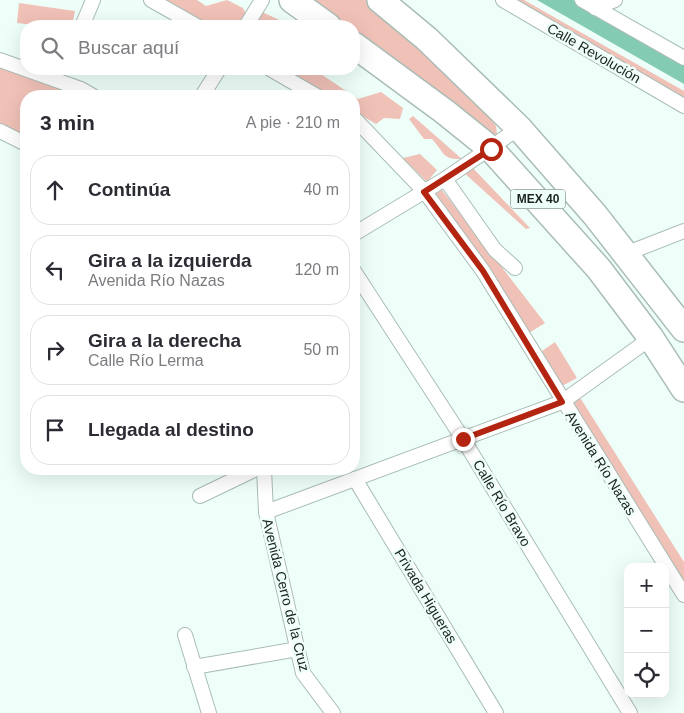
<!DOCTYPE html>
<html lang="es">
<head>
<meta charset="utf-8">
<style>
	body { margin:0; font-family:Helvetica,sans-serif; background:#f7f7f7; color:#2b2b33 }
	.controls { position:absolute; right:15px; bottom:15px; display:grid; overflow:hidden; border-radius:10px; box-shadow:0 5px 20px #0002 }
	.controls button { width:45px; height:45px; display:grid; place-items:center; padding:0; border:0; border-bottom:1px solid #e1e1e2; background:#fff; color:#2b2b33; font:25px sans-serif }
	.stop { position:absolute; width:15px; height:15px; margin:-11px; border:4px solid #b32510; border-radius:50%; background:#fff }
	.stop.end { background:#b32510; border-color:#fff; box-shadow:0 1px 5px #0008 }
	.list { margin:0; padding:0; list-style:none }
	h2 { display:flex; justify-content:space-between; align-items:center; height:65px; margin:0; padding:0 20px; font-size:21px }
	h2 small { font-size:16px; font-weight:400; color:#7c7c81 }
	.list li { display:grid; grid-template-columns:32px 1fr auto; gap:15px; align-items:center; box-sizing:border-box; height:70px; margin:0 10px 10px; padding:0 10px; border:1px solid #e1e1e2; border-radius:20px }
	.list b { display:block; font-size:19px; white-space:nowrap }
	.list p { margin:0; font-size:16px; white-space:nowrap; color:#7c7c81 }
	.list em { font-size:16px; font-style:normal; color:#7c7c81 }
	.icon { flex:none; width:28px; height:28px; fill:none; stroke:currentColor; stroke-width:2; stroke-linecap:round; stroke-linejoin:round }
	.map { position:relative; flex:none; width:684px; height:713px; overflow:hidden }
	.search { position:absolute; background:#fff; box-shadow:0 5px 20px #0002; left:20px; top:20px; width:340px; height:55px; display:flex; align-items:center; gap:12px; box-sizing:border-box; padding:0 18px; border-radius:20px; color:#7c7c81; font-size:19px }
	.panel { position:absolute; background:#fff; box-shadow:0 5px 20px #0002; left:20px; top:90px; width:340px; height:385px; border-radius:20px }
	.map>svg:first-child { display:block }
	.green { fill:#f0c1b7 }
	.water { fill:#84cbb4 }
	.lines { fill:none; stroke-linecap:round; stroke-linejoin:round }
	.street-casing { stroke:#a9bdb5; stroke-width:16 }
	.highway-casing { stroke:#a9bdb5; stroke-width:28 }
	.street { stroke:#fff; stroke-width:14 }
	.highway { stroke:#fff; stroke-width:25 }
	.route { stroke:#b32510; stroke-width:6 }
	.labels { text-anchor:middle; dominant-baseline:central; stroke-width:5; stroke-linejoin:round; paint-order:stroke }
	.shield { fill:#eefff9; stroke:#5a6561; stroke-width:1 }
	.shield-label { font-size:12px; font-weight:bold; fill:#1b2320 }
	.street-label { font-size:14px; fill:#1b2320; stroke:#eefff9 }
</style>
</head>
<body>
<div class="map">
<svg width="684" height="713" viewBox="0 0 684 713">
	<rect width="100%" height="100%" fill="#eefff9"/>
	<g class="green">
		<path d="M164,0H197L206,6L227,0L243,8L247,16L240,26C222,26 198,30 189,12L184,14Z"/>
		<path d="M292,0H382L461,80L496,126L497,134L492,136L354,42V26H331Z"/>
		<path d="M513,0H524L684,91V100Z"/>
		<path d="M19,3L75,11L72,26H43L17,23Z"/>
		<path d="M260,11L288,24L289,26H253Z"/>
		<path d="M0,65L75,94L74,96H26V141L0,130Z"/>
		<path d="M283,69H318V72L358,99L381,92L403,108L400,119L384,118L376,124L354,111V96H329Z"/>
		<path d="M413,116L462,159C442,160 444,152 432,139H424L409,119Z"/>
		<path d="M420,154L437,170L427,182L403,158Z"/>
		<path d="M470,165L530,228L526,229L462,171Z"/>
		<path d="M442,190L545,323L529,333L431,195Z"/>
		<path d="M555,342L577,378L562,386L542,351Z"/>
		<path d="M579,396L684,562V584L571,403Z"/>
	</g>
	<path class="water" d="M537,0H573L684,62V84Z"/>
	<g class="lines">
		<defs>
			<g id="street">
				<path d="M151,0L197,26"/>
				<path d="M503,0L684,106"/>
				<path d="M582,0L684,58"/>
				<path d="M595,8L615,0"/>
				<path d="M83,24L93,0"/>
				<path d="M246,26L262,0"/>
				<path d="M0,60L81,89L93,96"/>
				<path d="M270,69L317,96"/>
				<path d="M202,96L219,69"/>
				<path d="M354,118L425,192L483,271L684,595"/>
				<path d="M0,131L26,144"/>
				<path d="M445,179L495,250L515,268"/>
				<path d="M354,234L445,179L519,128"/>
				<path d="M625,254L684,231"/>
				<path d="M354,271L463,439L630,713"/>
				<path d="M264,469L266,512L303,673L333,713"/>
				<path d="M355,479L496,713"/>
				<path d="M200,496L256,469"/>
				<path d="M266,512L562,402L651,338"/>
				<path d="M185,635L209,713"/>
				<path d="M194,667L298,649"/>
			</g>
			<g id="highway">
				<path d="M292,0L328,26"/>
				<path d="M380,0L427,39L519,128L595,215L684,329"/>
				<path d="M354,45L445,112L491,149L599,269L651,338L684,389"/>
			</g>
		</defs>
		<use href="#street" class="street-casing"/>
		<use href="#highway" class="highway-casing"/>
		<use href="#street" class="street"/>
		<use href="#highway" class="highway"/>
	</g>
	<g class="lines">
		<path class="route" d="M463,439L562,402L483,271L424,192L491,149"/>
	</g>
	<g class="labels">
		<rect class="shield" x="510.5" y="189.5" width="55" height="19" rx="4"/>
		<g class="shield-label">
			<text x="538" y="199">MEX 40</text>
		</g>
		<g class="street-label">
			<text transform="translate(594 53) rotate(30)">Calle Revolución</text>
			<text transform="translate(601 463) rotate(58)">Avenida Río Nazas</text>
			<text transform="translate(502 503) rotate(59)">Calle Río Bravo</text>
			<text transform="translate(286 595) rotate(76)">Avenida Cerro de la Cruz</text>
			<text transform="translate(426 596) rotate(59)">Privada Higueras</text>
		</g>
	</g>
</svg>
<div class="controls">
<button>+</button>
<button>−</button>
<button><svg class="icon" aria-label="locate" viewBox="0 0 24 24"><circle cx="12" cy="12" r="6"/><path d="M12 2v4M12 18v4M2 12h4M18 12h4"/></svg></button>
</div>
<div class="stop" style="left:491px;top:149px"></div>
<div class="stop end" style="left:463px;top:439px"></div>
<div class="search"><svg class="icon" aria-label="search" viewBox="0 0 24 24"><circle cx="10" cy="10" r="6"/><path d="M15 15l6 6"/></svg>Buscar aquí</div>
<section class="panel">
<h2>3 min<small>A pie · 210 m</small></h2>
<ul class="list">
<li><svg class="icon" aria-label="ahead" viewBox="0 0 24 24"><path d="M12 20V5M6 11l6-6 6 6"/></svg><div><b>Continúa</b></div><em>40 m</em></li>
<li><svg class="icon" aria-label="left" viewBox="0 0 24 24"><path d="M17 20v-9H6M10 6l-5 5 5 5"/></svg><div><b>Gira a la izquierda</b><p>Avenida Río Nazas</p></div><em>120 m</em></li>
<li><svg class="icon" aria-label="right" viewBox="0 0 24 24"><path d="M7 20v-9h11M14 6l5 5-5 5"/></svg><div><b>Gira a la derecha</b><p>Calle Río Lerma</p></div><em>50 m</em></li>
<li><svg class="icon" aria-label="arrive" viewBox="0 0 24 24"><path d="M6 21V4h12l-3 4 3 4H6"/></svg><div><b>Llegada al destino</b></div></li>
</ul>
</section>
</div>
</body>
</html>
